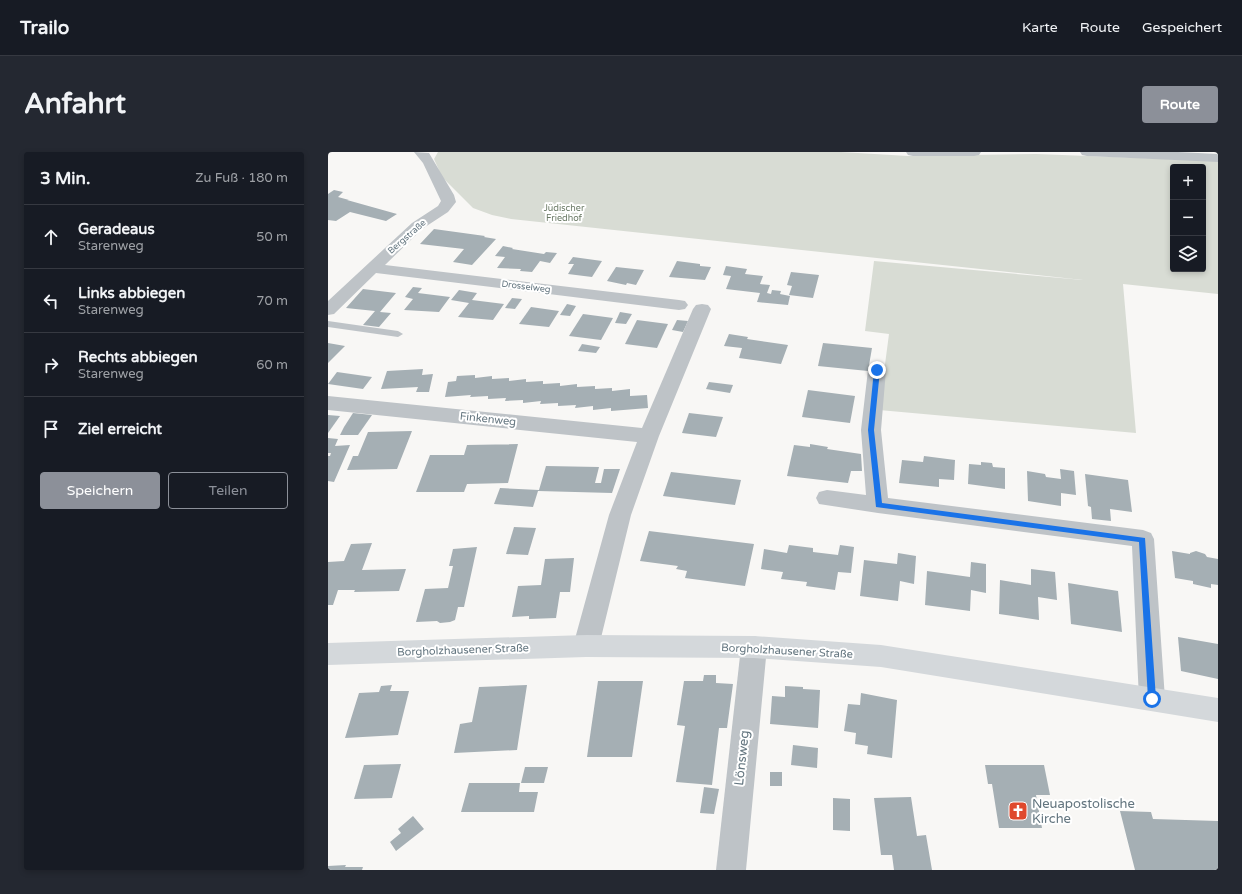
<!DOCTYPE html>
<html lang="de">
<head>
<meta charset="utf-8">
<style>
	body { margin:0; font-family:"Varela Round",sans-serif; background:#242831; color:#f1f3f6 }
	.controls { position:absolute; right:12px; top:12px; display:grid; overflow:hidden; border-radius:4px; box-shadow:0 2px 6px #0003 }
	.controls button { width:36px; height:36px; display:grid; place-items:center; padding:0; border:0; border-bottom:1px solid #363941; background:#171b24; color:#f1f3f6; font:20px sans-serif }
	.stop { position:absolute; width:12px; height:12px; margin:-9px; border:3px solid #1a73e8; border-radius:50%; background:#fff }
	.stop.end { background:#1a73e8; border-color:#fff; box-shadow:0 1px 4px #0008 }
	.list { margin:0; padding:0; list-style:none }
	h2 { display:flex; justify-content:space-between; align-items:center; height:52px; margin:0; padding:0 16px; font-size:17px }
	h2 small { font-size:13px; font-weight:400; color:#9ea1a6 }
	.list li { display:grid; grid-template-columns:26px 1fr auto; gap:12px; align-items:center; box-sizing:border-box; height:64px; padding:0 16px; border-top:1px solid #363941 }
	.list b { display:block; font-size:15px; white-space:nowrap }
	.list p { margin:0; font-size:13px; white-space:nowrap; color:#9ea1a6 }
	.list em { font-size:13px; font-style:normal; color:#9ea1a6 }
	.actions { display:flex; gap:8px; padding:12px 16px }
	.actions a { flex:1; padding:9px 0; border:1px solid #8c9099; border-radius:4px; text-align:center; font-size:14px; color:#8c9099 }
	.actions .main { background:#8c9099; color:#fff }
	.icon { flex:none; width:22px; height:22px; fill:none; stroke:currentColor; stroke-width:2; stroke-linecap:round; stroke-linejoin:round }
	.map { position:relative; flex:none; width:890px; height:718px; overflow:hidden; border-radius:4px }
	header { display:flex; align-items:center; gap:24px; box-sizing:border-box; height:56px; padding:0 20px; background:#171b24; border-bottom:1px solid #363941 }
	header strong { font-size:19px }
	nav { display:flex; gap:22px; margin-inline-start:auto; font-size:14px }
	.intro { display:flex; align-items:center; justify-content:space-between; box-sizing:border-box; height:96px; padding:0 24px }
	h1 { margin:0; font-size:28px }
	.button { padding:10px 18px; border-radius:4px; background:#8c9099; color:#fff; font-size:14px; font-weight:700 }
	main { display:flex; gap:24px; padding:0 24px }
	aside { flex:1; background:#171b24; border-radius:4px; box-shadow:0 2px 6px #0003 }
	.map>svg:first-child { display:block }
	.green { fill:#d8dcd4; fill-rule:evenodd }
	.building { fill:#a5afb4 }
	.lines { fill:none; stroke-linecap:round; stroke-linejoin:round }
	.lane { fill:#bec3c7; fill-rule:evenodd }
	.street { fill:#bec3c7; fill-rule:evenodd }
	.secondary { fill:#d4d8db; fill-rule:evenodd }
	.route { fill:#1a73e8 }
	.labels { text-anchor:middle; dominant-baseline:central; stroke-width:4; stroke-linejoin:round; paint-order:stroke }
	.far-park-label { font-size:9px; fill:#677762; stroke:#fff }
	.far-street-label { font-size:9px; fill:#63757f; stroke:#fff }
	.street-label { font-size:11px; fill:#63757f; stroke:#fff }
	.near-street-label { font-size:13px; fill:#63757f; stroke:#fff }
	.near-poi-label { font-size:13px; fill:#63757f; stroke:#fff; text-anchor:start }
</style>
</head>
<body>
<header>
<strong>Trailo</strong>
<nav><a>Karte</a><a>Route</a><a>Gespeichert</a></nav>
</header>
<div class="intro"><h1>Anfahrt</h1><a class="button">Route</a></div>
<main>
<aside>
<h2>3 Min.<small>Zu Fuß · 180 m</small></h2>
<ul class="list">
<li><svg class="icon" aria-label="ahead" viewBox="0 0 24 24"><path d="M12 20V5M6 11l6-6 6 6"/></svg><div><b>Geradeaus</b><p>Starenweg</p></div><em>50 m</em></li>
<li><svg class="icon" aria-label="left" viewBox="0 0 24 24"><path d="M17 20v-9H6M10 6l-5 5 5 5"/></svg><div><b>Links abbiegen</b><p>Starenweg</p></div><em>70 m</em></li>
<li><svg class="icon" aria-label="right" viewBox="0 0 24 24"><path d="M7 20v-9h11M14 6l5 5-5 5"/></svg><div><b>Rechts abbiegen</b><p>Starenweg</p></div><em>60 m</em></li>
<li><svg class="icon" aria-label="arrive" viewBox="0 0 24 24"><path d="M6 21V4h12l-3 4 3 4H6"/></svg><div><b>Ziel erreicht</b></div></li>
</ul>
<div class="actions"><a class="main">Speichern</a><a>Teilen</a></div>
</aside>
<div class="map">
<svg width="890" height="718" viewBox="0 0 890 718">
	<rect width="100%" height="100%" fill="#f8f7f5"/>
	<path class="green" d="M110,0H513L580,4L708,2L890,9V142L795,132L808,281L551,258L561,182L537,179L546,109L755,128L183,67L164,63L145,56L114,25L106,7ZM845,15H875V117H845Z"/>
	<g class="building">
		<path d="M6,38L15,40L10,45L21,48H19L69,62L58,69L22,60L8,69L0,68V42Z"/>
		<path d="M106,77L157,84L156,85L168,87L144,113L125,110L136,97L92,92Z"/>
		<path d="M175,94L185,96L184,97L216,102L218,100L229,101L222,111L212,109L204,120L192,119L193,117L169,116L177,105L167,104Z"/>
		<path d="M245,105L274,109L264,125L240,122L246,112H240Z"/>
		<path d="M349,109L372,112V114L383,115L377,128L341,125Z"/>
		<path d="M398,114L419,117L417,122L435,124L432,132L442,133L439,141L443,142L444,138L453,139L452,142L462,144L460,153L429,150L432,141L398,137L403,124L395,123Z"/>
		<path d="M288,115L316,118L308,133L299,131L298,133L279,129Z"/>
		<path d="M463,120L491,123L485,146L461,143L464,134L459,133Z"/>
		<path d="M85,135L94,136L90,141L122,145L111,160L76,158L85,147L77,145Z"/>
		<path d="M35,137L68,141L52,160L63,161L51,175L35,173L47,159L18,156Z"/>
		<path d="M131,138L149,141L144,148L176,152L165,168L130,165L141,151L123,148Z"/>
		<path d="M184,146L194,147L187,157L177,156Z"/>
		<path d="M239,152L248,154L242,164L232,163Z"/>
		<path d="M203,155L231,159L221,175L191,172Z"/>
		<path d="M292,160L304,162L298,172L287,171Z"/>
		<path d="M255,162L285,166L273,188L241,184Z"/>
		<path d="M309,168L340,172L329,196L297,192Z"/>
		<path d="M349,168L360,169L355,180L344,178Z"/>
		<path d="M401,182L420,185L419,187L460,193L453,212L411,206L414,196L396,194Z"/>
		<path d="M0,191L17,194L0,211Z"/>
		<path d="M495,191L544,196L540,219L490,214Z"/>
		<path d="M254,192L272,195L268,201L250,199Z"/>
		<path d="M95,217L94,223L105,222L101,240H88L90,235L53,237L59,219Z"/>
		<path d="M9,220L44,225L35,237L0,232Z"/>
		<path d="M147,223V226L164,224V227L181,226V229L198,227V230L215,229V232L232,231V234L249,232V235L267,234V237L284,236V239L302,237V244L319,243L320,256L283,259V256L265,258V254L247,256L248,253L230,254V251L212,252L213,249L195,251V248L177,249L178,246L160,247V244L142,245L143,243L117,245L120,230L128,229L129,224Z"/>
		<path d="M381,230L405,233L402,241L378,237Z"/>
		<path d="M480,238L527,244L522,271L474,265Z"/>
		<path d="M25,261L44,263L30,283H12L16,275Z"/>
		<path d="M361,261L395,265L388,285L354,281Z"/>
		<path d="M0,263L12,264L0,281Z"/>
		<path d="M84,279L69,317L19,318L25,304H30L40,280Z"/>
		<path d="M0,286L10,287L7,294L22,293L6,330L0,329V304H2L3,301H0Z"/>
		<path d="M190,292L180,331L139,332L136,340H88L102,303H136L139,293Z"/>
		<path d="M482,292L500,295L499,297L533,302L534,319H523L520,331L459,324L466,293L482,295Z"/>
		<path d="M596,304L627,308L626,328L611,327V335L571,331L574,308L595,310Z"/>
		<path d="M653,310L664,311L665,315L677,316V337L640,332L641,312L653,313Z"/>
		<path d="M218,314L271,315L267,331H273L276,317H292L284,341L210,339L205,355L166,352L172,336L211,338Z"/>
		<path d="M732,317L746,319L748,343L733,341V354L700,349L699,319L717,322L718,325L733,327Z"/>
		<path d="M343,320L413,328L407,353L335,344Z"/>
		<path d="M757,322L800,328L804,360L782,357L783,369L764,367L763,355L760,354Z"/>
		<path d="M186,375L208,376L200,403L178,402Z"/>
		<path d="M321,379L426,392L417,434L357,426L359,419L348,417L350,414L312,409Z"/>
		<path d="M44,391L34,418L78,417L71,439L26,440L27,438H10L5,453H0V410L16,409L23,392Z"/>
		<path d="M461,393L485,396V400L510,403L512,393L526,395L523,421L510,420L507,438L478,434L479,430L453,427L455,420L433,417L436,397L459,401Z"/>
		<path d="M149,395L136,455H130L127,468L122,470L112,471L109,469L88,470L97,437L120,436L125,414H121L125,397Z"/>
		<path d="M844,399L862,402V401L868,399L877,402L879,405L890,407V433L883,432V436L865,432V429L847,426Z"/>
		<path d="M570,401L588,404L586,432L572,429L570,449L532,444L536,408L569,412Z"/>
		<path d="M246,406L242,440H232L228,466L201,467V464L184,465L190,434L213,433L217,407Z"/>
		<path d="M643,410L658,412V441L643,438L642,459L597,453L599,419L642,425Z"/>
		<path d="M703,417L727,420L729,448L710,445L711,468L671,462L672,428L703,433Z"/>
		<path d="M740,431L790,439L794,480L743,472Z"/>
		<path d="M850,485L890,492V527L853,519Z"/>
		<path d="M376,523H388V531L405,532L399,576H391L384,633L348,630L357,574L349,573L356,529H375Z"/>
		<path d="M270,529H315L304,605H259Z"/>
		<path d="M64,533L62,539H81L70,583L17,586L31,541L51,540L53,534Z"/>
		<path d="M199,533L189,598L126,601L132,572L144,570L151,535Z"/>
		<path d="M457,534L475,535V537L492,538L490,576L442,572L444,544L457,545Z"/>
		<path d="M533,541L569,548L564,606L539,602L540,594L527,592L528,581L516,579L520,552L532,553Z"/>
		<path d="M465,593L490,596L489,616L463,613Z"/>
		<path d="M73,612L64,646L26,647L36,613Z"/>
		<path d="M657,613H716L722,643H708L714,676H671L664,632H660Z"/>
		<path d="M197,615H220L216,631H193Z"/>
		<rect x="442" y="620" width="12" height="14"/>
		<path d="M141,631H192L191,640H210L206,660H133Z"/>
		<path d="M376,635L391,637L386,662L372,661Z"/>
		<path d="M583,645L589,684L598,683L604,718H566L564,703H553L546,646Z"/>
		<path d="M505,646L522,647V679L505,678Z"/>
		<path d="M792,659L823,660L825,667L890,669V718H807Z"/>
		<path d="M85,664L96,677L68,699L62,690L73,681L70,677Z"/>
		<path d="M18,713L17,715H35L34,718H0V714Z"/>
	</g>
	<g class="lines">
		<path class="lane" d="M0,169L70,179L75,182L70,185L0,175Z"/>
		<g class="street">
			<path d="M86,0L101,1L126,43L128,50L120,60L94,77L57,113L351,148L357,149L360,153L357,157L351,158L48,121L6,162L0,163V149L84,71L110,54L113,49L95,11Z"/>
			<path d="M578,0H653L651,3L646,4H585L580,3Z"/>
			<path d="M752,0H850L890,2V10L759,4L754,3Z"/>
			<path d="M374,152L380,153L383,157L331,284L303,363L271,494L267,502L258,505L249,502L245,494L281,363L309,290L0,258V244L314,276L365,157L368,153Z"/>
			<path d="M549,212L556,214L558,218L553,278L560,346L815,378L823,381L826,387L837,547L833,555L824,559L815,555L811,547L804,394L550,361L491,352L488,346L491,340L499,338L538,343L533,278L540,218L542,214Z"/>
			<path d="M426,484L435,487L439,495L418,718H388L413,495L417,487Z"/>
		</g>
		<path class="secondary" d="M258,483L426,484L553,493L890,546V570L553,515L426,506L258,505L0,513V491Z"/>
	</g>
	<path class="route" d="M549,216L552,218L546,278L554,351L817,386L828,547L827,550H821L820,547L811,390L548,355L540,278L546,218Z"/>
	<defs>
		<symbol id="church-square" viewBox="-11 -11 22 22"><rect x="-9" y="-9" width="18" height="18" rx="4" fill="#df492d" stroke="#fff"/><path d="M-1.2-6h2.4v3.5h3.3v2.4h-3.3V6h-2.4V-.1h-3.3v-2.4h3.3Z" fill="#fff"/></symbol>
	</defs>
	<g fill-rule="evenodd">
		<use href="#church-square" x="679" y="648" width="22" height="22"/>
	</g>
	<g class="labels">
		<g class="far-park-label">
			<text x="236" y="56">Jüdischer<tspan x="236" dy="10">Friedhof</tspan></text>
		</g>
		<g class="far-street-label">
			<text transform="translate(79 85) rotate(-41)">Bergstraße</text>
			<text transform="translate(198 135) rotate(7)">Drosselweg</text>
		</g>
		<g class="street-label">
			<text transform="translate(160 267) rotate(6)">Finkenweg</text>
			<text transform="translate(135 498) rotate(-2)">Borgholzhausener Straße</text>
			<text transform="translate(459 499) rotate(3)">Borgholzhausener Straße</text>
		</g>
		<g class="near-street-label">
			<text transform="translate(414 606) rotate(-84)">Lönsweg</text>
		</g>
		<g class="near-poi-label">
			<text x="704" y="652">Neuapostolische<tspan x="704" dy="15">Kirche</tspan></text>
		</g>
	</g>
</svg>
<div class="controls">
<button>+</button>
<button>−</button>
<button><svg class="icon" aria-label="layers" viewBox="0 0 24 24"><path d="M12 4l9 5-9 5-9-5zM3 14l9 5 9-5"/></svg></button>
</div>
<div class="stop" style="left:824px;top:547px"></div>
<div class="stop end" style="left:549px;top:218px"></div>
</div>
</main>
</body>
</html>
